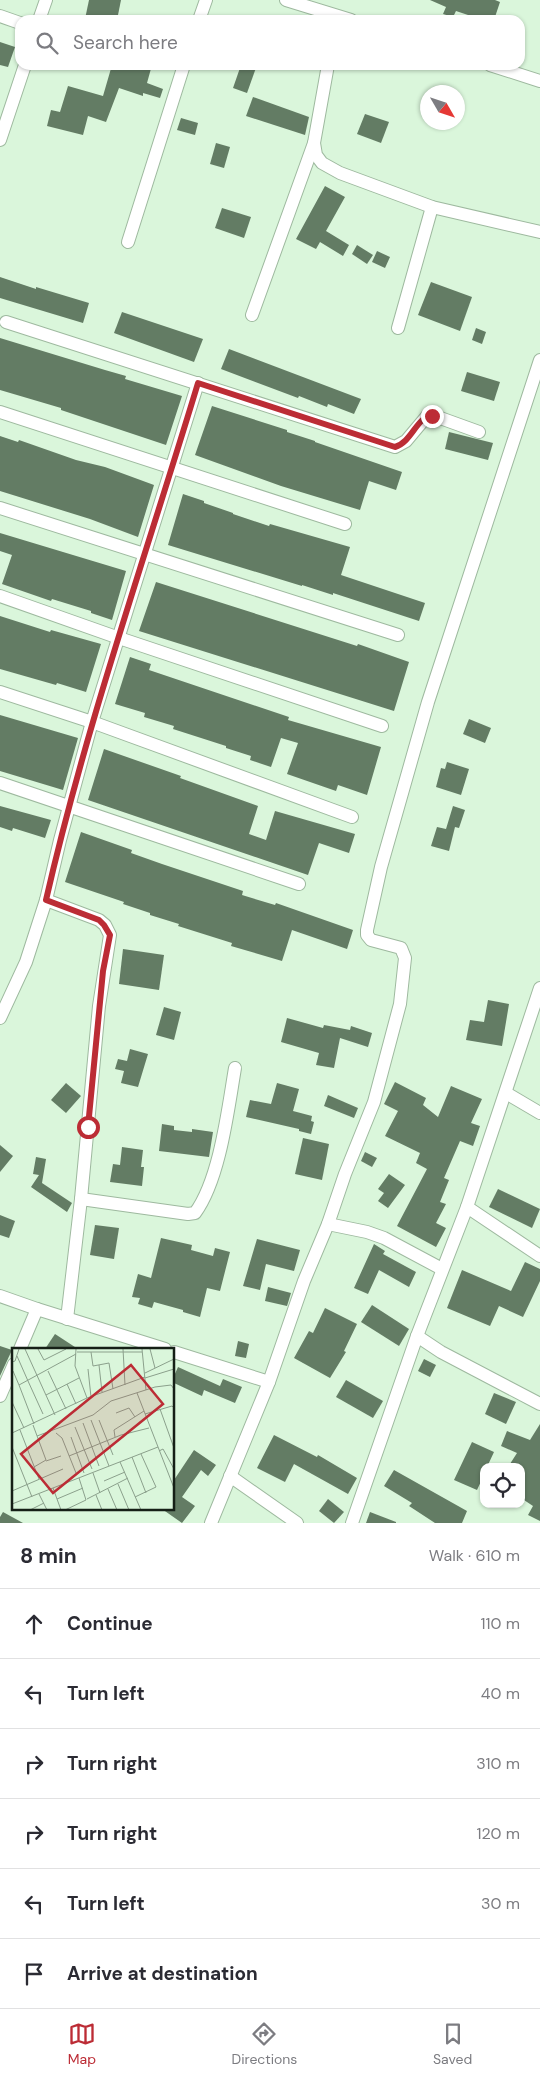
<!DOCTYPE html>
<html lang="en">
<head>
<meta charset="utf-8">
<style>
	body { margin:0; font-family:"DM Sans",sans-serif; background:#f2f2f3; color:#2b2b33 }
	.controls { position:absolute; right:15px; bottom:15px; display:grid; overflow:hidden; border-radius:10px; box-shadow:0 1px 4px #0004 }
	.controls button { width:45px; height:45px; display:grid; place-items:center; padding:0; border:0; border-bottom:1px solid #e1e1e2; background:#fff; color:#2b2b33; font:25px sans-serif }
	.compass { position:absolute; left:420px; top:85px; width:45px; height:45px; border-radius:50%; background:#fff; box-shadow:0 1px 4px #0004; rotate:129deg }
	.stop { position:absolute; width:15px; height:15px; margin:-11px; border:4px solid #bc2c35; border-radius:50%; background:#fff }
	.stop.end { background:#bc2c35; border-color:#fff; box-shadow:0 1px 5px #0008 }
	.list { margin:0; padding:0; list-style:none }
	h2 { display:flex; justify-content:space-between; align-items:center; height:65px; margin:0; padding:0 20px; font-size:21px }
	h2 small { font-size:16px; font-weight:400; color:#7c7c81 }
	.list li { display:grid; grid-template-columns:32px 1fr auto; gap:15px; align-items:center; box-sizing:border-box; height:70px; padding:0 20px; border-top:1px solid #e1e1e2 }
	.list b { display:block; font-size:19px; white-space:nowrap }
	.list em { font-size:16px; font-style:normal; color:#7c7c81 }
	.icon { flex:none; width:28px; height:28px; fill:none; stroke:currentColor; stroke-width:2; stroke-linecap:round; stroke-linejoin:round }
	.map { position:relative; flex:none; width:540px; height:1523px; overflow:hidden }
	.search { position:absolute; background:#fff; box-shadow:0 1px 4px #0004; left:15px; right:15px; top:15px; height:55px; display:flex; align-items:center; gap:12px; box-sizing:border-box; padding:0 18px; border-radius:15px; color:#7c7c81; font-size:19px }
	.sheet { height:485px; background:#fff }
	nav { display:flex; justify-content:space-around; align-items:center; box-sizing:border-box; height:70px; border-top:1px solid #e1e1e2; background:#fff; font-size:14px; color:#7c7c81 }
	nav a { display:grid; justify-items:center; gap:2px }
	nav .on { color:#bc2c35 }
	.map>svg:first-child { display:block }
	.building { fill:#637c64 }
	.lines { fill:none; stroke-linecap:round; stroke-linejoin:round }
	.minor-casing { stroke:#9eb99f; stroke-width:14 }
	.minor { stroke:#fff; stroke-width:12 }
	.route { stroke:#bc2c35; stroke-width:6 }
	.inset-road { fill:none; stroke:#8ba08c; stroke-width:1 }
	.view { fill:#bc2c35; fill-opacity:0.15; stroke:#bc2c35; stroke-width:2.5 }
	.inset-edge { fill:none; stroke:#151f16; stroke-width:2.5 }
</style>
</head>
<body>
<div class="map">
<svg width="540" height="1523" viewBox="0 0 540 1523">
	<rect width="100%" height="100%" fill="#daf6db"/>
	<g class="building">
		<path d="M89,0H121L117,20L85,19Z"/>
		<path d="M430,0H495L500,2L494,20H483L456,11L453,17L443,14L446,7Z"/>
		<path d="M0,42L15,47L8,67L0,65Z"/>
		<path d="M112,65L130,69L132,65H152L147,83L163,89L160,98L143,93V96L119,88L106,122L88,116L83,135L47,126L51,110L60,112L68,86L103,96Z"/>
		<path d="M241,65H257L247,93L233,88Z"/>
		<path d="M253,97L309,117L305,135L246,116Z"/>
		<path d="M365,114L389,122L381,143L357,134Z"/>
		<path d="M181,118L198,123L195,135L177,130Z"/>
		<path d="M216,143L230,147L224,168L210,164Z"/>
		<path d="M325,186L345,197L326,231L349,245L343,256L320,242L316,249L296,239Z"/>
		<path d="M222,208L251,217L244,238L215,228Z"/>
		<path d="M357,245L373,255L367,264L352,254Z"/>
		<path d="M377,251L390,257L385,268L372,262Z"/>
		<path d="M0,277L36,289V287L89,303L83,323L0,298Z"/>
		<path d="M431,282L472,297L460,331L418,315Z"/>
		<path d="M122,312L203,339L194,362L114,333Z"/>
		<path d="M476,328L486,332L482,344L472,340Z"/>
		<path d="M0,338L105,370L126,376L125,379L182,396L166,445L61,410V408L0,390Z"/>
		<path d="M229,349L361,399L354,414L328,404L327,407L299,396L298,398L221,369Z"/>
		<path d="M467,372L500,382L494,401L461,391Z"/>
		<path d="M212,406L287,430V432L315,441V442L402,472L396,490L369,481L360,510L281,486L195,455Z"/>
		<path d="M449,432L493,443L488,460L445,449Z"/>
		<path d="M0,436L18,442L19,440L76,460L105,467L154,485L138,537L90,519L0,491Z"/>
		<path d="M183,494L204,501V503L233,513V514L269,526L270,524L350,547L341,575L425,603L419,621L333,593V595L302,585V586L168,545Z"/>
		<path d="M0,533L126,571L112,620L91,613V611L52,599L51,601L2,584L12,555L0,551Z"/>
		<path d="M156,582L357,646L358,644L409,662L394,711L139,631Z"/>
		<path d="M0,616L50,632L51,630L101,644L86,692L57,683L56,685L0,669Z"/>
		<path d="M130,657L151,664L149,670L289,717L288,720L381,747L367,795L338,785L336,791L287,774L298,743L281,738L271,767L250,760L251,756L226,748V746L173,729L174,726L144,717L145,713L115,704Z"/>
		<path d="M0,715L78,738L63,790L0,771Z"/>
		<path d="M469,719L491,728L485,743L463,734Z"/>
		<path d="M104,749L181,776L180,778L258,806L249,834L266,840L275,811L355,834L349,853L319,843L308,875L88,800Z"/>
		<path d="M447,762L469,769L461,795L436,787L441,768L445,769Z"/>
		<path d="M0,806L51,820L45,838L13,828L12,831L0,827Z"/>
		<path d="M453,806L465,810L459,828L455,827L449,851L431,846L437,827L446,829Z"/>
		<path d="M81,832L132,850L131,853L162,864L243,891L242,895L275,905L276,903L353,930L347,949L292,930L282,961L231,946L232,943L178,926L179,924L150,915V913L123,904L124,902L65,882Z"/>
		<path d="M123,949L164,955L159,990L119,984Z"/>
		<path d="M488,1000L509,1004L502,1046L466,1040L470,1020L484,1022Z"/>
		<path d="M164,1007L181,1012L174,1040L156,1035Z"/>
		<path d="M287,1018L323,1028L324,1025L350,1030L351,1026L372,1033L368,1047L340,1038L334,1068L316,1065L319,1053L281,1042Z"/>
		<path d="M130,1049L148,1054L138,1087L121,1083L124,1071L115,1069L118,1059L127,1061Z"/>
		<path d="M395,1082L426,1098L423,1105L438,1117L451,1086L482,1099L471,1123L480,1126L473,1146L460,1141L444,1178L449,1180L440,1202L446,1204L436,1223L446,1228L436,1247L397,1226L427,1169L416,1163L420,1153L385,1136L398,1111L384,1104Z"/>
		<path d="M66,1083L81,1096L66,1113L51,1100Z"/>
		<path d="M277,1083L299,1089L293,1111L312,1116L311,1121L314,1122L311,1134L299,1131V1129L246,1117L250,1100L271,1104Z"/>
		<path d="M328,1095L358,1108L354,1118L324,1106Z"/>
		<path d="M162,1124L174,1126V1130L192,1132V1129L213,1132L209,1157L159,1151Z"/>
		<path d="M303,1138L329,1144L322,1180L295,1174Z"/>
		<path d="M0,1145L13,1156L0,1172Z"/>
		<path d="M122,1147L143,1150L141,1167H144L142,1186L110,1182L113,1164L120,1165Z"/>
		<path d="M365,1152L377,1158L372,1167L361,1161Z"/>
		<path d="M36,1157L46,1159L42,1183L72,1203L67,1212L31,1187L39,1175L33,1174Z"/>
		<path d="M389,1174L405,1185L388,1208L378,1201L384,1193L378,1189Z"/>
		<path d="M498,1189L540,1209L532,1228L489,1207Z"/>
		<path d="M0,1215L15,1221L9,1238L0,1235Z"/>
		<path d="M95,1225L119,1228L114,1259L90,1255Z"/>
		<path d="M161,1238L192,1245L191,1250L213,1256L215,1248L230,1252L220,1291L207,1288L200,1317L183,1312V1310L154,1302L152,1308L138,1304L140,1298L132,1297L138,1274L151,1278Z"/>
		<path d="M257,1239L300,1250L294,1271L266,1264L260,1290L243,1286Z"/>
		<path d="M374,1244L385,1251L383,1254L416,1272L409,1287L379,1270L368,1294L354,1288Z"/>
		<path d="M525,1262L540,1269V1281L523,1317L499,1306L490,1326L447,1308L462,1270L511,1291Z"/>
		<path d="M268,1287L291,1293L287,1306L265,1301Z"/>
		<path d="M372,1305L409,1329L399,1346L361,1322Z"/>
		<path d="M325,1308L357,1324L344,1351L346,1352L330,1378L294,1358L309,1331L313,1333Z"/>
		<path d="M55,1334L78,1349H45Z"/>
		<path d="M238,1341L249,1344L246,1358L235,1356Z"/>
		<path d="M0,1346L12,1350L0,1376Z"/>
		<path d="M424,1359L436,1365L430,1377L418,1371Z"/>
		<path d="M178,1367L220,1386L223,1379L242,1387L235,1403L204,1390L202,1396L174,1383V1376Z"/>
		<path d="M346,1380L383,1401L373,1418L336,1397Z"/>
		<path d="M494,1393L516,1402L506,1424L485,1414Z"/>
		<path d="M540,1424V1521L528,1515L533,1506L521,1498V1467H508L517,1453L501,1446L507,1431L530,1440Z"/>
		<path d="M274,1435L317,1457L318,1455L357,1478L348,1494L294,1464L285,1482L257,1468Z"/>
		<path d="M472,1442L494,1452L487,1467H484V1475L477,1490L454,1480Z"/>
		<path d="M194,1450L216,1465L208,1476L201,1470L182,1497L195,1506L182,1523L162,1509H174V1480Z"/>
		<path d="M394,1470L467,1511L462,1523H435L409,1506L412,1503L384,1486Z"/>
		<path d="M328,1499L344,1512L334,1523L319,1511Z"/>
		<path d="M3,1512L23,1523H0V1517Z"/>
		<path d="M370,1512L396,1522V1523H366Z"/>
	</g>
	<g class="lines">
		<defs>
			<g id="minor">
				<path d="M286,0L351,20"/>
				<path d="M0,16L20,23"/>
				<path d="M39,20L46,0"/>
				<path d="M199,20L206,0"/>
				<path d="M328,65L314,143L316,155L322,163L340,173L432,207L540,232"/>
				<path d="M490,65L540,81"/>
				<path d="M0,140L25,65"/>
				<path d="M128,242L184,65"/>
				<path d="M252,315L314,143"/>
				<path d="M6,322L395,447L406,441L427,416L432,415L479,432"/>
				<path d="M398,328L432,207"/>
				<path d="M0,412L345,524"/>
				<path d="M0,508L398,635"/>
				<path d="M0,596L119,638L382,726"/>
				<path d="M0,692L92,722L352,817"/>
				<path d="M0,783L299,884"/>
				<path d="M46,900L99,920L105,925L110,935L99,1006L81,1199L67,1319"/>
				<path d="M0,1018L26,962L46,900L60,840L92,722L198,383"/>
				<path d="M506,1093L540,1113"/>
				<path d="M81,1199L188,1214L195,1213C220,1179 228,1109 235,1068"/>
				<path d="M467,1207L540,1256"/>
				<path d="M328,1224L367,1232L384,1238L442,1269"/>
				<path d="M0,1296L37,1309L165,1349"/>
				<path d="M417,1336L441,1352L540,1404"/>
				<path d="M20,1349L37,1309"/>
				<path d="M174,1352L269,1382"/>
				<path d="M0,1396L14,1364"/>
				<path d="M230,1476L297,1523"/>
				<path d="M211,1523L269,1382L304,1281L328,1224L345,1174L374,1102L400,1004L405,958L401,948L371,940L367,935V930L381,867L428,702L540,360"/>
				<path d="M352,1523L417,1336L467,1207L540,988"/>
			</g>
		</defs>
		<use href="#minor" class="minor-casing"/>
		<use href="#minor" class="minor"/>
	</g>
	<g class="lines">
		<path class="route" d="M88,1127L103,971L110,935L104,925L99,920L46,900C86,725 146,555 198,383L395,447C412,442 417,416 432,416"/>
	</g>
	<g transform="translate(12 1348)">
		<rect width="162" height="162" fill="#daf6db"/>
		<path class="inset-road" d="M13,1L43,67M26,1L32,12L54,1M64,1L63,18L75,50M111,1L113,37M130,1L134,42M138,1L143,20M65,4H130M79,4L81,18L97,15L101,41M5,8L16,33M0,14L3,13L7,1M87,17L90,44M76,21L79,49M1,23L7,37M36,23L54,61M133,25L162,11M133,30L162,21M16,33L31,66M55,36L64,56M125,45L162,140M34,47L67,30M0,54L12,80M148,61L162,100M104,65L117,60L123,69M133,66L160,58L162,60M79,72L97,118M87,72L101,107M71,75L87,118M22,76L7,37L64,6M21,77L34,112L22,119M63,79L80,121M8,82L27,131M0,85L75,50L133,29M44,85L50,90L64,125M25,88L81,67L99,53L143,39L159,37L162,41M59,89L72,125M103,89L102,82L132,63M0,99L20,149M147,103L151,101L162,121M57,108L109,87L137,80M120,109L134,145M34,113L49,108M108,114L129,162M81,125L88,145M92,133L113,124M106,136L117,162M41,140L49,162M96,141L105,162M0,143L51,121M27,146L35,162M84,147L90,162M123,149L144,139L129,106M45,151L71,140M75,151L116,130M0,156L146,99M18,162L32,155M53,162L74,152L67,130"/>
		<path class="view" d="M119,17L151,56L41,145L9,106Z"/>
		<rect width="162" height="162" class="inset-edge"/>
	</g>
</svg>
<div class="controls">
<button><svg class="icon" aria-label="locate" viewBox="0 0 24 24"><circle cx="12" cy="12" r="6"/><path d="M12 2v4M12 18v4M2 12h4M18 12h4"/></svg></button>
</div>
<svg class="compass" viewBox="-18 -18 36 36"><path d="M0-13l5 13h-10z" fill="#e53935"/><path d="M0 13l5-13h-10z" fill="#7c7c81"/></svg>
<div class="stop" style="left:88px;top:1127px"></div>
<div class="stop end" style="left:432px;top:416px"></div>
<div class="search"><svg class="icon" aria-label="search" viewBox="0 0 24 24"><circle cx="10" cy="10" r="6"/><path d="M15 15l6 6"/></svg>Search here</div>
</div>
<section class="sheet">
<h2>8 min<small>Walk · 610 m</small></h2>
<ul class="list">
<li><svg class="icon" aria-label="ahead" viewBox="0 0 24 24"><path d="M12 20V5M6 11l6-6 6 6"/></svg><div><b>Continue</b></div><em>110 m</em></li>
<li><svg class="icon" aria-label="left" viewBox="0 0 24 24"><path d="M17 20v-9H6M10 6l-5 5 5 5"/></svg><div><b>Turn left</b></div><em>40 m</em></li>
<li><svg class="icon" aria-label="right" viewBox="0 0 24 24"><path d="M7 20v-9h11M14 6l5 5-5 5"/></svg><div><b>Turn right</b></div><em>310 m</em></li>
<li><svg class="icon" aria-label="right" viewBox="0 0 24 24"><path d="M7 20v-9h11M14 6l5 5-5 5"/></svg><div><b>Turn right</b></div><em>120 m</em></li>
<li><svg class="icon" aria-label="left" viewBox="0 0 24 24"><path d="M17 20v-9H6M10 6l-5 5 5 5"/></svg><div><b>Turn left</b></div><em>30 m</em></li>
<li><svg class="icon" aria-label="arrive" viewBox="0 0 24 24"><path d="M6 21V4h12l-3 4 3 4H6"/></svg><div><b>Arrive at destination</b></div></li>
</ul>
</section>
<nav>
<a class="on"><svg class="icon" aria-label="map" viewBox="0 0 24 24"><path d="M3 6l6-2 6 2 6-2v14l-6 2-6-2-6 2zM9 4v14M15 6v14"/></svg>Map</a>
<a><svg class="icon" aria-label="directions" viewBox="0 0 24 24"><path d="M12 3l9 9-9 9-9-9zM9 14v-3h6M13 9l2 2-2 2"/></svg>Directions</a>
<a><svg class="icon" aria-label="saved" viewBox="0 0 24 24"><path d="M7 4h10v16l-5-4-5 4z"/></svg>Saved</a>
</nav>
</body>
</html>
